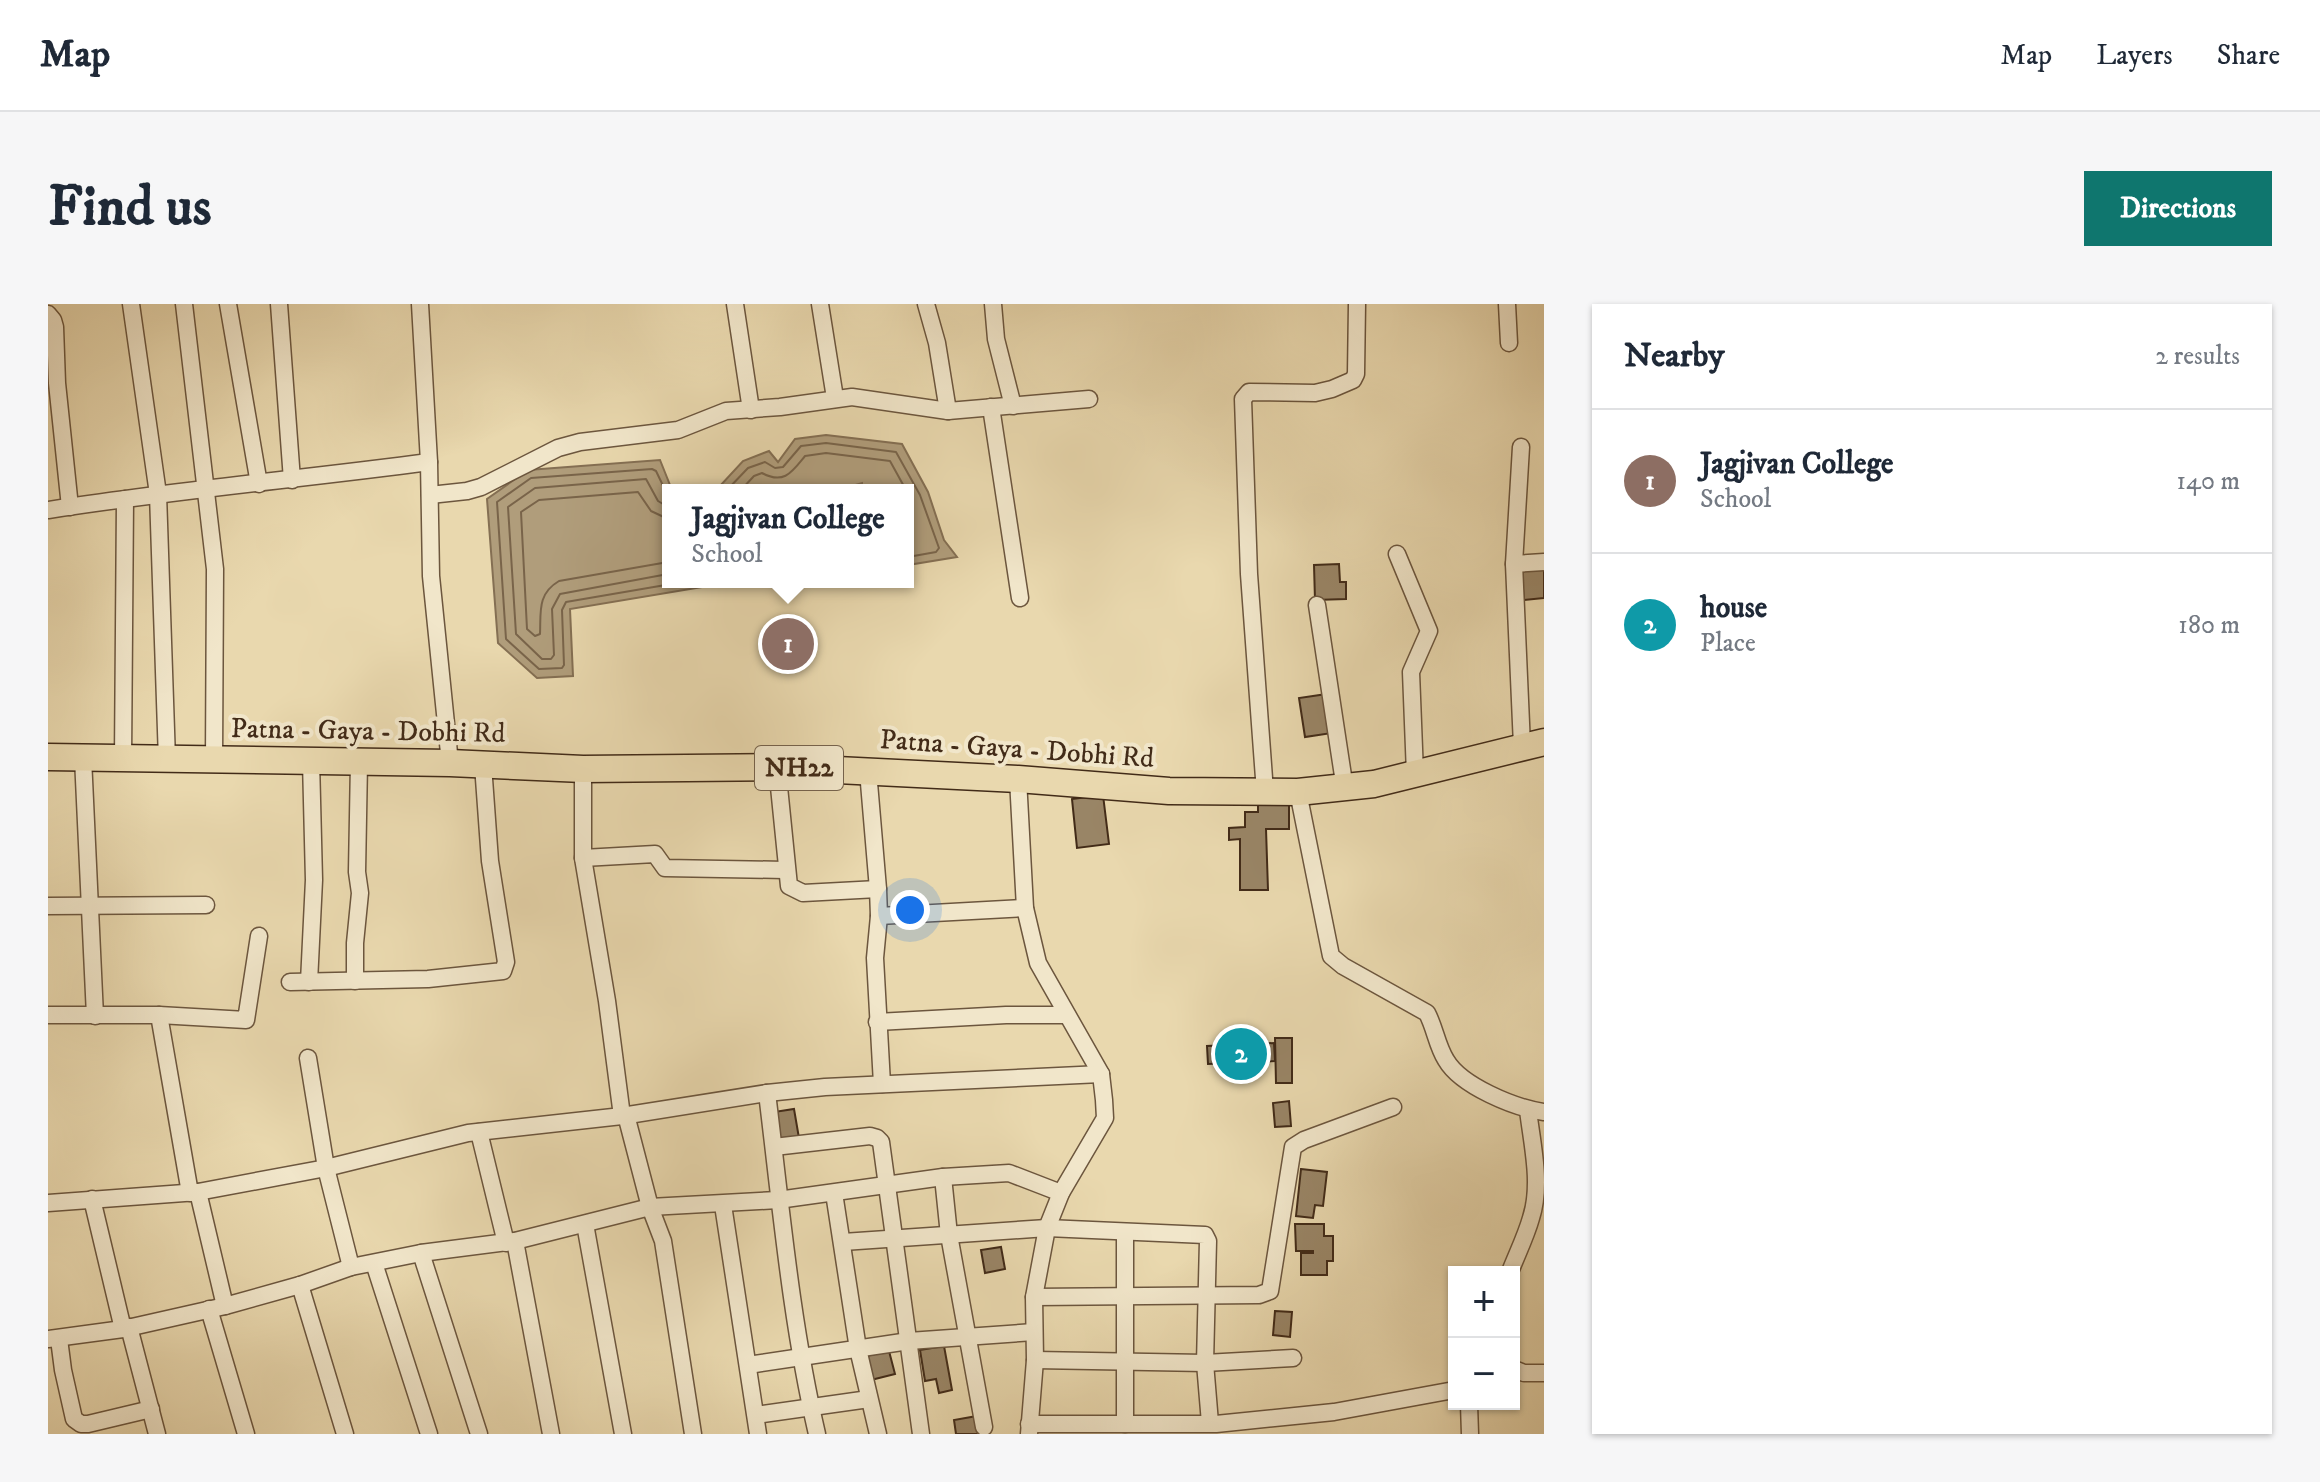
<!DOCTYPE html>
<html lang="en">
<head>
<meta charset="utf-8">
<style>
	body { margin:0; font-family:"IM FELL DW Pica",serif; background:#f6f6f7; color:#1f2937 }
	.controls { position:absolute; right:24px; bottom:24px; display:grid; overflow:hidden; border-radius:0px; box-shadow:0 2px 6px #0004 }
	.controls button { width:72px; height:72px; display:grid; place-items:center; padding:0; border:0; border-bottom:2px solid #e0e1e3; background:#fff; color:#1f2937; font:40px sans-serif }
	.you { position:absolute; left:862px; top:606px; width:28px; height:28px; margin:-20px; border:6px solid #fff; border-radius:50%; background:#1a73e8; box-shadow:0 0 0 12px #1a73e833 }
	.badge { display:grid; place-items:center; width:52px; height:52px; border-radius:50%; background:#0f766e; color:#fff; font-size:26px; font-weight:700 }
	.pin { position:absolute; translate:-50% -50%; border:4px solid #fff; box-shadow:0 2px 8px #0006 }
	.popup { position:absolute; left:614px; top:180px; width:252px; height:104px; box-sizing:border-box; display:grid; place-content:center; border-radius:0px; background:#fff; filter:drop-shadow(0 2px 6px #0005); font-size:26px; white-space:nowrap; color:#747a83 }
	.popup b { font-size:30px; color:#1f2937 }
	.popup::after { content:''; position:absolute; left:50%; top:100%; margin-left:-16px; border:16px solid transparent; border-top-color:#fff }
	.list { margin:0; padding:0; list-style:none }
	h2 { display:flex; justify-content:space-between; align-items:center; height:104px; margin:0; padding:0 32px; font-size:34px }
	h2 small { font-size:26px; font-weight:400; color:#747a83 }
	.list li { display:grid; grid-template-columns:52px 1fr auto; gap:24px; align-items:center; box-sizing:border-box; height:144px; padding:0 32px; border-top:2px solid #e0e1e3 }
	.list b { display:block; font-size:30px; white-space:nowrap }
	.list p { margin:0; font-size:26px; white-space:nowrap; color:#747a83 }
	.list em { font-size:26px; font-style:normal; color:#747a83 }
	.map { position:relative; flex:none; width:1496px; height:1130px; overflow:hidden; border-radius:0px }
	header { display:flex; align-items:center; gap:48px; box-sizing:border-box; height:112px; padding:0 40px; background:#fff; border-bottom:2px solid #e0e1e3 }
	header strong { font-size:38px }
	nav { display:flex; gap:44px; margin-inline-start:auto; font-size:28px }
	.intro { display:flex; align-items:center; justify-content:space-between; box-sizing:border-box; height:192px; padding:0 48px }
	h1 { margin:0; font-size:56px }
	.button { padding:20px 36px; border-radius:0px; background:#0f766e; color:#fff; font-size:28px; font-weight:700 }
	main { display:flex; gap:48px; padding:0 48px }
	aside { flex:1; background:#fff; border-radius:0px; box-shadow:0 2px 6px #0004 }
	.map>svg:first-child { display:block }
	.water { fill:#b09d7b; stroke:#846f53; stroke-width:2 }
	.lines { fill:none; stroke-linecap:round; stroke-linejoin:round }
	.shore { stroke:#79644a; stroke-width:2 }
	.building { fill:#998566; stroke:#422b18; stroke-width:2 }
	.street-casing { stroke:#6c563e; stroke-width:19 }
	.primary-casing { stroke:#422b18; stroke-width:29 }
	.street { stroke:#f1e6ca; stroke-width:16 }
	.primary { stroke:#e9d8ae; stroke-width:26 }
	.labels { text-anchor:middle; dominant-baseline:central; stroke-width:8; stroke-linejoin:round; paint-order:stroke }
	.shield { fill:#f1e6ca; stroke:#76634d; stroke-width:2 }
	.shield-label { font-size:26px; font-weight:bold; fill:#422b18 }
	.street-label { font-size:28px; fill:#422b18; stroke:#f1e6ca }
</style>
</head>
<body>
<header>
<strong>Map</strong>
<nav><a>Map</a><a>Layers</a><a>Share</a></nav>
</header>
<div class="intro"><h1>Find us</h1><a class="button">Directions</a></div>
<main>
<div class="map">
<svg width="1496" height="1130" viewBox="0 0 1496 1130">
	<rect width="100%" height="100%" fill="#e9d8ae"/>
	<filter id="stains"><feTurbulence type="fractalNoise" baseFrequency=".0025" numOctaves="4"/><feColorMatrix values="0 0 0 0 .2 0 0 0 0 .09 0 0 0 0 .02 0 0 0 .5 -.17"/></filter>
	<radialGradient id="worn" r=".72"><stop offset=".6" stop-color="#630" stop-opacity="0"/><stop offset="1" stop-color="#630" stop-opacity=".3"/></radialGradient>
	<path class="water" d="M778,131L854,140L880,188L896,236L909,253L860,261V186H814V179L790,186H620V278H684L522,305L525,372L489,374L450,339L439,195L480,166L612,156L624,186L672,182L695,157L721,147L730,158L747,135Z"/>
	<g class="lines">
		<g class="shore">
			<path d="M679,186L700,164L717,158L727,164L735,163L753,142L778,139L848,148L872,191L891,244L888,248L860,253"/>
			<path d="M693,186L706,172L714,169C736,181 744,168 757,152L778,149L842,157L858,186"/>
			<path d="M620,192L608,167L604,165L483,174L449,198L458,335L491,365L514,364L516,361L514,306L518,298L635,278"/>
			<path d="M620,203L610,197L598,175L487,184L460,203L468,330L494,355H503L506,351L504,305L512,290L620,270"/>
			<path d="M620,215L603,207L590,188L491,196L473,208L479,325L487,332L492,330C493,308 489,290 511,277L620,258"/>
		</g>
	</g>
	<g class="building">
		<path d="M1291,260L1292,278H1298V295L1267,296L1266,261Z"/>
		<path d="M1496,261V294L1476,296L1473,263Z"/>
		<path d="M1279,390L1284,429L1257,433L1251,394Z"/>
		<path d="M1055,491L1061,540L1029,544L1024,495Z"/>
		<path d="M1241,495V525H1218L1220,586H1192V535L1181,536V524L1197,523V508H1210V496Z"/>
		<path d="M1227,734H1244V779H1228Z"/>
		<path d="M1226,739L1227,757L1160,760L1159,742Z"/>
		<path d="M1241,797L1243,822L1227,823L1225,799Z"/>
		<path d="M746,805L752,840L731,843L726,808Z"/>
		<path d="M1253,865L1279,868L1275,902L1267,901L1265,914L1248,912Z"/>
		<path d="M1247,920H1276V932H1285V957H1279V971H1253V949H1265V947H1248Z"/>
		<path d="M953,943L957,965L937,969L933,946Z"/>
		<path d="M1227,1007L1244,1008L1242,1033L1225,1031Z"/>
		<path d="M896,1042L904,1086L891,1089L888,1075L877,1077L872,1046Z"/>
		<path d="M841,1047L847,1070L823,1076L818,1052Z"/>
		<path d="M929,1112L931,1130H908L906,1116Z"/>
	</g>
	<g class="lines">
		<defs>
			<g id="street">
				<path d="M83,0L110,190L119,456"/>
				<path d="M136,0L167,265L166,456"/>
				<path d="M180,0L211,180"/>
				<path d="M231,0L244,176"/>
				<path d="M372,0L381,158L383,272L402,459"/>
				<path d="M687,0L703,106"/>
				<path d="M772,0L787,94"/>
				<path d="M878,0L889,39L900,107"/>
				<path d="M945,0L948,35L965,102"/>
				<path d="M1459,0L1461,39"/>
				<path d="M0,10L5,16L7,23L9,79L22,203"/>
				<path d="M943,103L972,294"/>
				<path d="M1473,143L1466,260L1474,442"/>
				<path d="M382,191L419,187L433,183L510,144L532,138L630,126L678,107L732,103L804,93L900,107L1041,95"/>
				<path d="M0,206C127,186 254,175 381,158"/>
				<path d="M1349,250L1381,327L1363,368L1367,470"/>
				<path d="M1466,260L1496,258"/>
				<path d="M1269,301L1297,485"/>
				<path d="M35,454L47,712"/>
				<path d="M75,455L77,195"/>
				<path d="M729,463L741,582L755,589L830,585"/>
				<path d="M535,465V554L559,697L574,812"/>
				<path d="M820,467L830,585L831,612L827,654L834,780"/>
				<path d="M970,475L977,604L990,659L1053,770L1056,796L1057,814L1013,889L999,924L986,993L987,1056L981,1130"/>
				<path d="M1217,488L1201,270L1195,95L1201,88L1267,89L1284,85L1305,76L1308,70L1309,0"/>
				<path d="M1250,488L1283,652L1295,662L1379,709C1387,724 1389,742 1398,756C1413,782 1467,804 1496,808"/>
				<path d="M535,554L607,550L617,564L737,566"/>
				<path d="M0,602L158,601"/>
				<path d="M831,612L977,604"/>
				<path d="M307,677V639L312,589L309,568L311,458"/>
				<path d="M242,678L380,675L455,667L458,658L442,557L435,461"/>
				<path d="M261,678L266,576L263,457"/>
				<path d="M0,711H111L198,716L211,632"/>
				<path d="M111,711L142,889"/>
				<path d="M829,718L958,711H1018"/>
				<path d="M260,754L278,864L303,963"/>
				<path d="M719,789C733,903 743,1018 769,1130"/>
				<path d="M578,811L602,903L615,937L645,1130"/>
				<path d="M431,828L458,939"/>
				<path d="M726,843L822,832L829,834L833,838L873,1130"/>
				<path d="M895,873L901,931L936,1123"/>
				<path d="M150,888L177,1002"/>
				<path d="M786,889L810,1045L830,1130"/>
				<path d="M44,895L75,1025"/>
				<path d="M0,899L150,888L278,864L420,829L574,812L719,789L777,783L1053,770"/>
				<path d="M675,901L710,1130"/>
				<path d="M537,920L575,1130"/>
				<path d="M1077,929V1120"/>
				<path d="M467,937L503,1130"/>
				<path d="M795,938L999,924L1157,931L1160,937L1157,1059L1162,1119"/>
				<path d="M373,949L431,1130"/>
				<path d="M326,959L381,1130"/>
				<path d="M1462,968C1469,950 1478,932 1483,914C1494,880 1484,840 1480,806"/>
				<path d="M252,981L297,1130"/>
				<path d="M986,993L1211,991L1222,987L1245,843L1256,836L1345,803"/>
				<path d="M161,1005L198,1130"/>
				<path d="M81,1023L109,1130"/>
				<path d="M0,1035L75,1025L177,1002L252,981L303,963L373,949L467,937L602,903L730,896L895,873L961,869L1013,889"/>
				<path d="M11,1035L15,1066L26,1115L33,1120H40L103,1105"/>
				<path d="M987,1056L1157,1059L1245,1054"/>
				<path d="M700,1061L861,1037L986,1028"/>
				<path d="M1466,1065L1476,1069H1496"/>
				<path d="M1421,1100L1422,1130"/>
				<path d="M708,1111L821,1095"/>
				<path d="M981,1120H1168L1286,1108L1406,1086"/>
			</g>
			<path id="primary" d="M0,453L402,459L535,465L729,463L970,475L1121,487L1250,488L1326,480L1496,438"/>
		</defs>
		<use href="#street" class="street-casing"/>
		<use href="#primary" class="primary-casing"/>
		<use href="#street" class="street"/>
		<use href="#primary" class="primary"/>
	</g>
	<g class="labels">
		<rect class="shield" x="707" y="442" width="88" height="44" rx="6"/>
		<g class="shield-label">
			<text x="751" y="464">NH22</text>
		</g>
		<g class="street-label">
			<text transform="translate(320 427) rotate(1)">Patna - Gaya - Dobhi Rd</text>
			<text transform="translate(969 445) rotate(4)">Patna - Gaya - Dobhi Rd</text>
		</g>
	</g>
	<rect width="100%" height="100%" filter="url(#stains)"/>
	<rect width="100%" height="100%" fill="url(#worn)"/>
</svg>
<div class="controls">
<button>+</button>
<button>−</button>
</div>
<div class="you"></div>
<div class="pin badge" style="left:740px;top:340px;background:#8d6e63">1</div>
<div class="popup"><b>Jagjivan College</b>School</div>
<div class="pin badge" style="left:1193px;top:750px;background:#0f9aa8">2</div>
</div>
<aside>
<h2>Nearby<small>2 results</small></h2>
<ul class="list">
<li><span class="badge" style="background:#8d6e63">1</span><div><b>Jagjivan College</b><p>School</p></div><em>140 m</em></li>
<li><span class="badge" style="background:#0f9aa8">2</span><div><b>house</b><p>Place</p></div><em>180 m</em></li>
</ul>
</aside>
</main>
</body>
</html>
